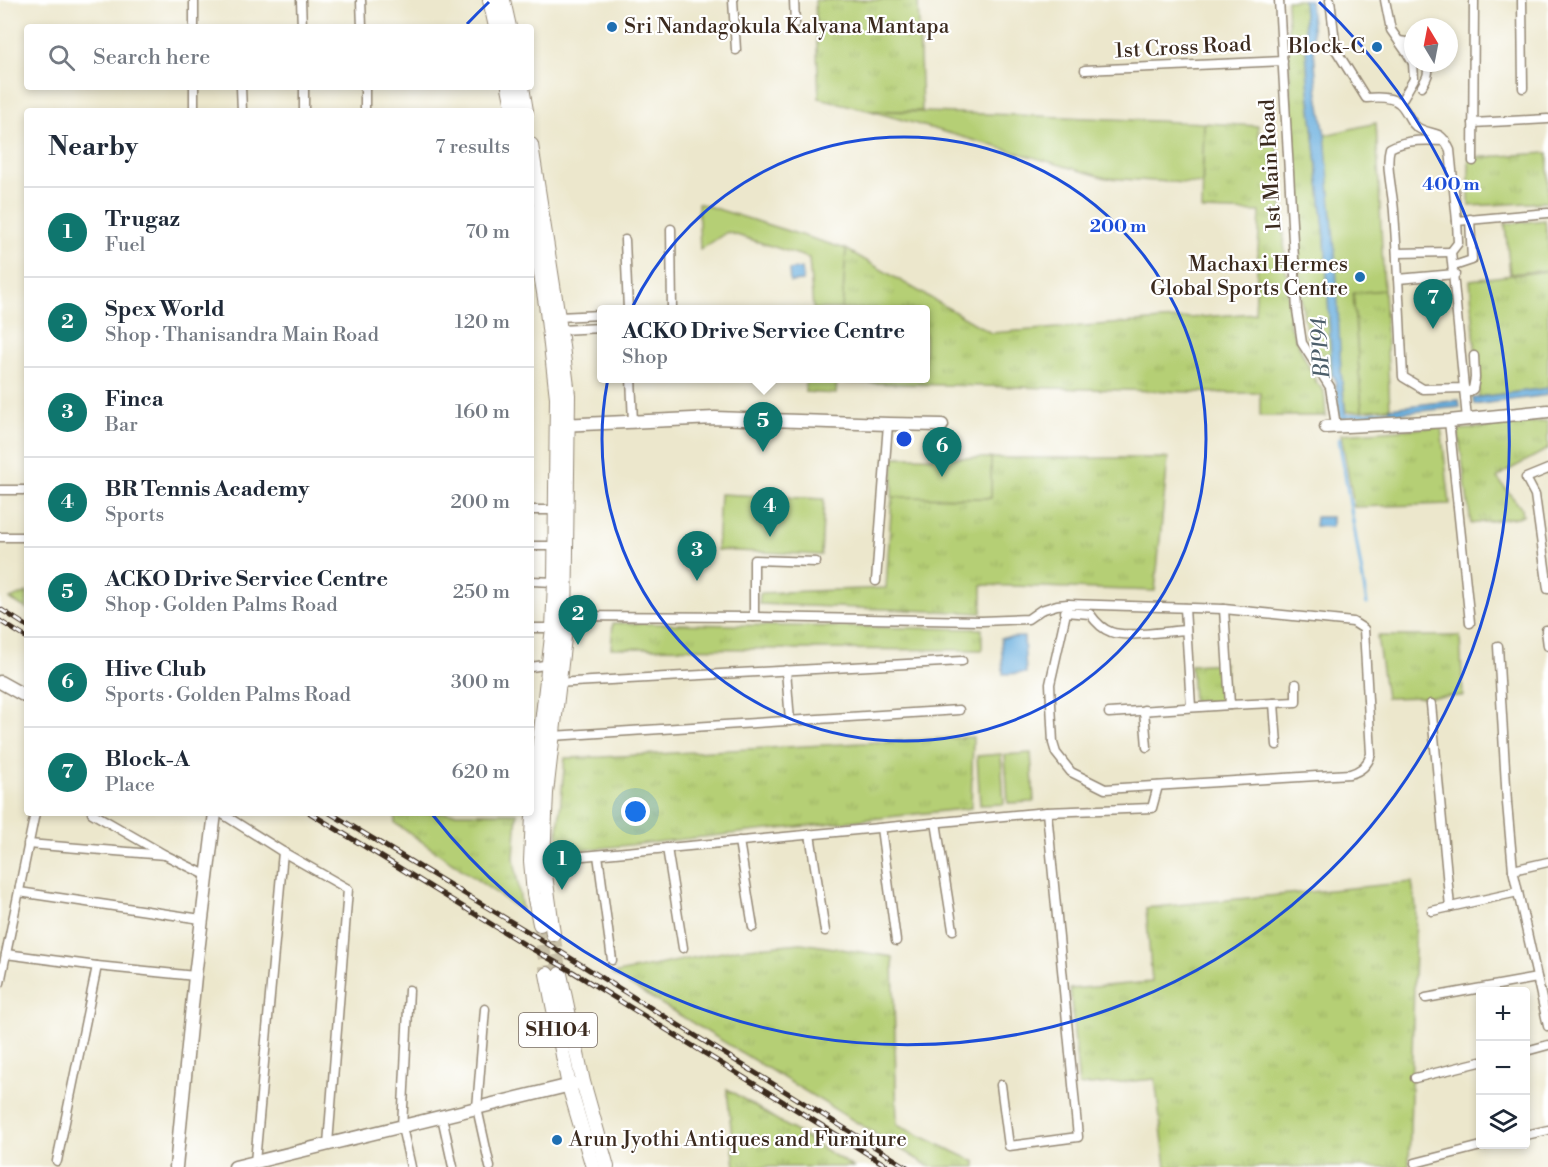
<!DOCTYPE html>
<html lang="en">
<head>
<meta charset="utf-8">
<style>
	body { margin:0; font-family:"Libre Bodoni",serif; background:#f2f2f3; color:#1f2937 }
	.controls { position:absolute; right:18px; bottom:18px; display:grid; overflow:hidden; border-radius:6px; box-shadow:0 3px 9px #0003 }
	.controls button { width:54px; height:54px; display:grid; place-items:center; padding:0; border:0; border-bottom:2px solid #e0e1e3; background:#fff; color:#1f2937; font:30px sans-serif }
	.compass { position:absolute; left:1404px; top:18px; width:54px; height:54px; border-radius:50%; background:#fff; box-shadow:0 3px 9px #0003; rotate:350deg }
	.you { position:absolute; left:636px; top:812px; width:21px; height:21px; margin:-15px; border:4px solid #fff; border-radius:50%; background:#1a73e8; box-shadow:0 0 0 9px #1a73e833 }
	.badge { display:grid; place-items:center; width:39px; height:39px; border-radius:50%; background:#0f766e; color:#fff; font-size:20px; font-weight:700 }
	.pin { position:absolute; translate:-50% -50px; filter:drop-shadow(0 2px 3px #0008) }
	.pin::after { content:''; position:absolute; top:32px; width:21px; height:18px; background:inherit; clip-path:polygon(0 0,100% 0,50% 100%) }
	.popup { position:absolute; left:597px; top:305px; width:333px; height:78px; box-sizing:border-box; display:grid; place-content:center; border-radius:6px; background:#fff; filter:drop-shadow(0 2px 4px #0005); font-size:20px; white-space:nowrap; color:#747a83 }
	.popup b { font-size:22px; color:#1f2937 }
	.popup::after { content:''; position:absolute; left:50%; top:100%; margin-left:-12px; border:12px solid transparent; border-top-color:#fff }
	.list { margin:0; padding:0; list-style:none }
	h2 { display:flex; justify-content:space-between; align-items:center; height:78px; margin:0; padding:0 24px; font-size:26px }
	h2 small { font-size:20px; font-weight:400; color:#747a83 }
	.list li { display:grid; grid-template-columns:39px 1fr auto; gap:18px; align-items:center; box-sizing:border-box; height:90px; padding:0 24px; border-top:2px solid #e0e1e3 }
	.list b { display:block; font-size:22px; white-space:nowrap }
	.list p { margin:0; font-size:20px; white-space:nowrap; color:#747a83 }
	.list em { font-size:20px; font-style:normal; color:#747a83 }
	.icon { flex:none; width:33px; height:33px; fill:none; stroke:currentColor; stroke-width:2; stroke-linecap:round; stroke-linejoin:round }
	.map { position:relative; flex:none; width:1548px; height:1167px; overflow:hidden }
	.search { position:absolute; background:#fff; box-shadow:0 3px 9px #0003; left:24px; top:24px; width:510px; height:66px; display:flex; align-items:center; gap:15px; box-sizing:border-box; padding:0 21px; border-radius:6px; color:#747a83; font-size:22px }
	.panel { position:absolute; background:#fff; box-shadow:0 3px 9px #0003; left:24px; top:108px; width:510px; height:708px; border-radius:6px }
	.map>svg:first-child { display:block }
	.grass { fill:url(#grass-tufts); stroke:#787c4a; stroke-width:1.5 }
	.garden { fill:#b5cf75; stroke:#787c4a; stroke-width:1.5 }
	.water { fill:#67aede; stroke:#516c7e; stroke-width:1.5 }
	.lines { fill:none; stroke-linecap:round; stroke-linejoin:round }
	.stream { stroke:#67aede; stroke-width:3 }
	.primary-tunnel { stroke:#c9c1a9; stroke-width:14; stroke-dasharray:14 7; stroke-linecap:butt }
	.street-casing { stroke:#948875; stroke-width:11 }
	.secondary-casing { stroke:#948875; stroke-width:15 }
	.primary-casing { stroke:#948875; stroke-width:16 }
	.street { stroke:#fff; stroke-width:8 }
	.secondary { stroke:#fff; stroke-width:12 }
	.primary { stroke:#fff; stroke-width:14 }
	.rail-casing { stroke:#3b2a1e; stroke-width:5 }
	.rail { stroke:#fff; stroke-width:3; stroke-dasharray:9; stroke-linecap:butt }
	.ring { fill:none; stroke:#1d4ed8; stroke-width:3 }
	.poi-dot { fill:#1f6fb2; stroke:#fff; stroke-width:2 }
	.labels { text-anchor:middle; dominant-baseline:central; stroke-width:4.5; stroke-linejoin:round; paint-order:stroke }
	.shield { fill:#fff; stroke:#766a62; stroke-width:1.5 }
	.shield-label { font-size:20px; font-weight:bold; fill:#3b2a1e }
	.poi-label { font-size:21px; fill:#3b2a1e; stroke:#fff; text-anchor:start }
	.street-label { font-size:21px; fill:#3b2a1e; stroke:#fff }
	.water-label { font-size:22px; font-style:italic; fill:#4d5f6b; stroke:#fff }
	.centre { fill:#1d4ed8; stroke:#fff; stroke-width:3 }
	.ring-label { font-size:18px; text-anchor:middle; font-weight:bold; fill:#1d4ed8; stroke:#fff; stroke-width:4.5; stroke-linejoin:round; paint-order:stroke }
</style>
</head>
<body>
<div class="map">
<svg width="1548" height="1167" viewBox="0 0 1548 1167">
	<defs>
		<pattern id="grass-tufts" width="24" height="20" patternUnits="userSpaceOnUse" patternTransform="scale(1.5)"><rect width="24" height="20" fill="#b5cf75"/><path d="M3 7l-1-3M5 7V3M7 7l1-3M15 17l-1-3M17 17v-4M19 17l1-3" fill="none" stroke="#9db265"/></pattern>
	</defs>
	<rect width="100%" height="100%" fill="#fff"/>
	<filter id="ink" filterUnits="userSpaceOnUse"><feTurbulence type="fractalNoise" baseFrequency=".0167" numOctaves="2"/><feDisplacementMap in="SourceGraphic" scale="12" xChannelSelector="R" yChannelSelector="G"/><feConvolveMatrix kernelMatrix="1 2 1 2 8 2 1 2 1" color-interpolation-filters="sRGB"/></filter>
	<filter id="wash" filterUnits="userSpaceOnUse"><feTurbulence type="fractalNoise" baseFrequency=".008" numOctaves="4" result="noise"/><feDisplacementMap in="SourceGraphic" scale="24" xChannelSelector="R" yChannelSelector="G"/><feGaussianBlur stdDeviation="1.35" result="paint"/><feColorMatrix in="noise" values="0 0 0 0 0 0 0 0 0 0 0 0 0 0 0 0 0 1.4 0 .05"/><feComposite in="paint" operator="in"/></filter>
	<g filter="url(#wash)">
		<rect width="100%" height="100%" fill="#ece7cc"/>
		<g class="grass">
			<path d="M815,0H918L922,111H871L819,98Z"/>
			<path d="M1287,0H1303L1308,81L1325,238L1332,375H1327L1308,339L1302,305L1292,137Z"/>
			<path d="M1204,123L1258,126L1259,138L1277,139L1290,327L1316,382L1324,391L1326,416H1260V393H1228L836,382L837,378H925V310L842,309L846,249L991,333L1255,313L1260,212L1202,210Z"/>
			<path d="M1548,153V202L1469,206V158Z"/>
			<path d="M1548,271V388L1479,397L1470,280Z"/>
			<path d="M1384,290L1390,408L1362,411L1353,292Z"/>
			<path d="M1548,421V449L1507,471L1497,478L1522,509L1523,516L1471,524L1458,430Z"/>
			<path d="M1441,427L1450,504L1354,507L1341,434Z"/>
			<path d="M991,458H1168L1155,591L982,585V613L759,604L760,593L886,588L892,497L991,498Z"/>
			<path d="M27,592V609L10,599Z"/>
			<path d="M613,623L982,629V650L611,648Z"/>
			<path d="M1377,636H1460L1463,696L1386,698Z"/>
			<path d="M1224,663L1227,701L1193,703L1191,665Z"/>
			<path d="M973,737L971,808L556,853L565,758L602,757Z"/>
			<path d="M395,813H517L514,858L522,911L395,823Z"/>
			<path d="M1412,882L1416,907L1409,1167H1166L1155,1079L1079,1086L1070,989L1152,982L1146,908Z"/>
			<path d="M801,943L893,957L897,1125L976,1162V1167H930L612,974L738,949Z"/>
			<path d="M727,1089L853,1167H735Z"/>
		</g>
		<g class="garden">
			<path d="M871,111C982,112 1093,119 1204,123L1202,184L1106,178Z"/>
			<path d="M1376,123L1384,290L1353,293L1362,411L1346,412L1341,373L1325,135Z"/>
			<path d="M698,203L846,249L842,309H813L809,258L727,232L700,250Z"/>
			<path d="M1545,220L1548,245V270L1510,274L1505,224Z"/>
			<path d="M806,379H837L836,394L805,392Z"/>
			<path d="M894,457L991,458V498L892,497Z"/>
			<path d="M720,494L824,499L821,555L717,550Z"/>
			<path d="M1031,753L1034,802L1008,803L1005,755Z"/>
			<path d="M1001,754L1004,804L980,805L977,756Z"/>
		</g>
		<g class="water">
			<path d="M1303,0H1310L1317,88L1325,135L1336,263L1341,373L1346,418H1340L1335,378L1332,375L1325,238L1308,81Z"/>
			<path d="M802,268L803,281L790,282L789,270Z"/>
			<path d="M1548,388V395L1474,405L1473,398Z"/>
			<path d="M1459,400L1460,407L1390,414V408Z"/>
			<path d="M1316,517H1332V527L1315,526Z"/>
			<path d="M1024,637L1026,673L1003,674L1001,638Z"/>
		</g>
		<g class="lines">
			<g class="stream">
				<path d="M1343,416L1393,411"/>
				<path d="M1339,439L1367,604"/>
			</g>
		</g>
	</g>
	<g filter="url(#ink)">
		<g class="lines">
			<g class="primary-tunnel">
				<path d="M540,924L547,974"/>
				<path d="M553,934L560,974"/>
			</g>
			<defs>
				<g id="street">
					<path d="M301,0L302,27"/>
					<path d="M361,0L362,27"/>
					<path d="M733,0L736,50"/>
					<path d="M794,0L795,23"/>
					<path d="M1279,0L1297,310L1302,343L1330,387L1336,426"/>
					<path d="M1330,0L1336,50L1366,98C1376,97 1391,96 1399,103C1408,110 1409,124 1420,129C1437,137 1440,129 1450,150L1457,221L1458,243L1451,252L1464,388L1423,389L1403,377C1400,322 1398,267 1394,212C1393,193 1385,165 1390,148C1407,139 1427,140 1446,141"/>
					<path d="M1385,0L1391,30L1407,53L1413,63"/>
					<path d="M1522,0L1523,88"/>
					<path d="M194,27V0"/>
					<path d="M1399,41L1413,43"/>
					<path d="M1085,70L1283,61"/>
					<path d="M1422,86C1427,78 1430,72 1427,63"/>
					<path d="M241,87L242,111"/>
					<path d="M304,87V111"/>
					<path d="M365,87V111"/>
					<path d="M1400,103L1414,79L1413,63"/>
					<path d="M194,111V87"/>
					<path d="M1473,123L1548,119"/>
					<path d="M1473,161L1474,0"/>
					<path d="M1457,221L1548,213"/>
					<path d="M671,229L672,310"/>
					<path d="M625,240L628,310"/>
					<path d="M1397,253L1451,252"/>
					<path d="M1457,265L1472,260L1470,219"/>
					<path d="M1398,279L1455,274"/>
					<path d="M558,317L601,315"/>
					<path d="M560,330L601,328"/>
					<path d="M631,378L633,422"/>
					<path d="M1464,388L1467,419"/>
					<path d="M1465,394L1473,389L1475,378L1474,356"/>
					<path d="M1449,421L1470,623"/>
					<path d="M1548,469L1526,478L1535,495L1548,589"/>
					<path d="M0,490H27"/>
					<path d="M531,510H556"/>
					<path d="M0,537H27"/>
					<path d="M531,546H555"/>
					<path d="M531,581L555,582"/>
					<path d="M876,581L888,424"/>
					<path d="M1068,604L1224,609L1353,622L1364,629L1371,754C1368,765 1361,771 1350,774L1105,789L1071,772L1056,753L1053,743L1050,684Z"/>
					<path d="M1185,608L1191,707"/>
					<path d="M1224,609L1230,705L1296,702V684"/>
					<path d="M1065,612L1090,614C1095,621 1102,629 1111,632C1126,638 1168,631 1186,630"/>
					<path d="M563,616L754,617L982,621L1028,619L1041,610L1057,605L1068,604"/>
					<path d="M754,617V560L816,562"/>
					<path d="M531,628H555"/>
					<path d="M1548,630H1546L1548,646"/>
					<path d="M1498,646L1507,803L1513,870L1548,1026"/>
					<path d="M531,667L551,664"/>
					<path d="M786,670L790,721"/>
					<path d="M555,683L962,661"/>
					<path d="M1274,703L1277,745"/>
					<path d="M1431,704L1450,907"/>
					<path d="M1144,710L1147,747"/>
					<path d="M1109,713L1230,705"/>
					<path d="M552,736L959,710"/>
					<path d="M92,813L165,855L206,875"/>
					<path d="M221,813L283,852L348,889L328,1144"/>
					<path d="M936,822L953,930"/>
					<path d="M881,828L896,941"/>
					<path d="M810,834L825,931"/>
					<path d="M739,841L753,927"/>
					<path d="M28,844L165,855"/>
					<path d="M667,848L683,948"/>
					<path d="M598,855L612,960"/>
					<path d="M541,860L1047,812L1152,808L1158,786"/>
					<path d="M1513,870L1548,862"/>
					<path d="M19,892L201,919"/>
					<path d="M1432,911L1518,892"/>
					<path d="M6,954L97,966L195,976"/>
					<path d="M0,983L35,813"/>
					<path d="M409,990L402,1127L411,1167"/>
					<path d="M1426,998L1537,978"/>
					<path d="M485,1009L477,1108L490,1167"/>
					<path d="M1526,1051L1548,1045"/>
					<path d="M1415,1078L1480,1062"/>
					<path d="M1001,1085L1009,1146L1078,1137L1047,812"/>
					<path d="M442,1117L453,1167"/>
					<path d="M1526,1135L1548,1130"/>
					<path d="M57,1161L97,966"/>
					<path d="M255,1162L283,852"/>
					<path d="M1415,1163L1489,1144"/>
				</g>
				<g id="secondary">
					<path d="M560,425L715,418L888,424L942,425"/>
					<path d="M1326,427L1449,421L1548,411"/>
					<path d="M0,682L27,697"/>
					<path d="M176,1167L195,976L215,813"/>
					<path d="M235,1167L583,1082"/>
				</g>
				<g id="primary">
					<path d="M490,0L496,27"/>
					<path d="M503,0L509,27"/>
					<path d="M509,87L514,111"/>
					<path d="M522,87L526,111"/>
					<path d="M531,145L560,330L568,395L565,629L546,793L543,860L553,934"/>
					<path d="M531,212L547,311L557,397L555,582L553,628L534,792L531,861L534,894L540,924"/>
					<path d="M547,974L569,1086L593,1167"/>
					<path d="M560,974L583,1082L607,1167"/>
				</g>
			</defs>
			<use href="#street" class="street-casing"/>
			<use href="#secondary" class="secondary-casing"/>
			<use href="#primary" class="primary-casing"/>
			<use href="#street" class="street"/>
			<use href="#secondary" class="secondary"/>
			<use href="#primary" class="primary"/>
			<defs>
				<g id="rail">
					<path d="M0,609L27,626"/>
					<path d="M0,621L27,638"/>
					<path d="M310,813L527,946L573,972L889,1167"/>
					<path d="M330,813L530,933L907,1167"/>
				</g>
			</defs>
			<use href="#rail" class="rail-casing"/>
			<use href="#rail" class="rail"/>
		</g>
	</g>
	<g class="ring">
		<circle cx="904" cy="439" r="302"/>
		<path d="M467 24A603 603 0 0 1 489 2M1319 2A603 603 0 1 1 432 814"/>
	</g>
	<g class="poi-dot">
		<circle cx="612" cy="27" r="6"/>
		<circle cx="1377" cy="47" r="6"/>
		<circle cx="1360" cy="277" r="6"/>
		<circle cx="557" cy="1140" r="6"/>
	</g>
	<g class="labels">
		<rect class="shield" x="519" y="1013" width="78" height="34" rx="4.5"/>
		<g class="shield-label">
			<text x="558" y="1030">SH104</text>
		</g>
		<g class="poi-label">
			<text x="624" y="27">Sri Nandagokula Kalyana Mantapa</text>
			<text x="1365" y="47" text-anchor="end">Block-C</text>
			<text x="1348" y="265" text-anchor="end">Machaxi Hermes<tspan x="1348" dy="24">Global Sports Centre</tspan></text>
			<text x="569" y="1140">Arun Jyothi Antiques and Furniture</text>
		</g>
		<g class="street-label">
			<text transform="translate(1183 48) rotate(-3)">1st Cross Road</text>
			<text transform="translate(1271 165) rotate(-93)">1st Main Road</text>
		</g>
		<g class="water-label">
			<text transform="translate(1321 348) rotate(-94)">BP194</text>
		</g>
	</g>
	<circle cx="904" cy="439" r="9" class="centre"/>
	<g class="ring-label">
		<text x="1451" y="190">400 m</text>
		<text x="1118" y="232">200 m</text>
	</g>
</svg>
<div class="controls">
<button>+</button>
<button>−</button>
<button><svg class="icon" aria-label="layers" viewBox="0 0 24 24"><path d="M12 4l9 5-9 5-9-5zM3 14l9 5 9-5"/></svg></button>
</div>
<svg class="compass" viewBox="-18 -18 36 36"><path d="M0-13l5 13h-10z" fill="#e53935"/><path d="M0 13l5-13h-10z" fill="#747a83"/></svg>
<div class="you"></div>
<div class="pin badge" style="left:562px;top:890px">1</div>
<div class="pin badge" style="left:578px;top:645px">2</div>
<div class="pin badge" style="left:697px;top:581px">3</div>
<div class="pin badge" style="left:770px;top:537px">4</div>
<div class="pin badge" style="left:763px;top:452px">5</div>
<div class="popup"><b>ACKO Drive Service Centre</b>Shop</div>
<div class="pin badge" style="left:942px;top:477px">6</div>
<div class="pin badge" style="left:1433px;top:329px">7</div>
<div class="search"><svg class="icon" aria-label="search" viewBox="0 0 24 24"><circle cx="10" cy="10" r="6"/><path d="M15 15l6 6"/></svg>Search here</div>
<section class="panel">
<h2>Nearby<small>7 results</small></h2>
<ul class="list">
<li><span class="badge">1</span><div><b>Trugaz</b><p>Fuel</p></div><em>70 m</em></li>
<li><span class="badge">2</span><div><b>Spex World</b><p>Shop · Thanisandra Main Road</p></div><em>120 m</em></li>
<li><span class="badge">3</span><div><b>Finca</b><p>Bar</p></div><em>160 m</em></li>
<li><span class="badge">4</span><div><b>BR Tennis Academy</b><p>Sports</p></div><em>200 m</em></li>
<li><span class="badge">5</span><div><b>ACKO Drive Service Centre</b><p>Shop · Golden Palms Road</p></div><em>250 m</em></li>
<li><span class="badge">6</span><div><b>Hive Club</b><p>Sports · Golden Palms Road</p></div><em>300 m</em></li>
<li><span class="badge">7</span><div><b>Block-A</b><p>Place</p></div><em>620 m</em></li>
</ul>
</section>
</div>
</body>
</html>
